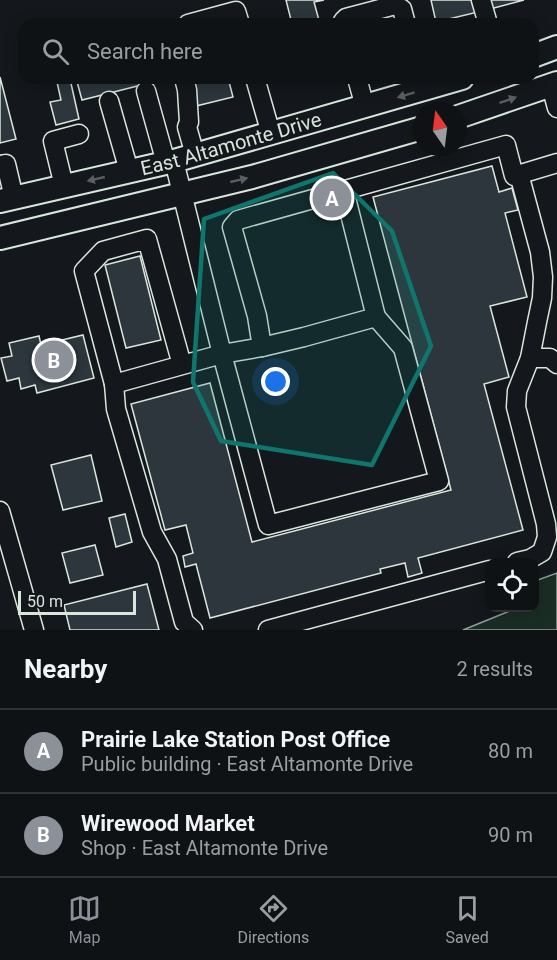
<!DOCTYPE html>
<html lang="en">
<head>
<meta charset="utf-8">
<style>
	body { margin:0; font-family:Roboto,sans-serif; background:#181b1e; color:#f1f3f6 }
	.controls { position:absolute; right:18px; bottom:18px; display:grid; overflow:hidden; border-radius:12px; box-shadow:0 3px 15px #0003 }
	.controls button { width:54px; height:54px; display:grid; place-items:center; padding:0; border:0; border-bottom:2px solid #2f3234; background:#0f1215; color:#f1f3f6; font:30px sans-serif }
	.compass { position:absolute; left:413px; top:102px; width:54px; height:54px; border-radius:50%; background:#0f1215; box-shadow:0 3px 15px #0003; rotate:346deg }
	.scale { position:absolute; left:18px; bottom:15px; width:118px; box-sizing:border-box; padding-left:6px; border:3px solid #d8e6dc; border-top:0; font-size:16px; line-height:21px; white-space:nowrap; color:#d8e6dc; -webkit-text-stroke:4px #14181c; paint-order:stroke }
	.you { position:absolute; left:276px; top:382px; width:21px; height:21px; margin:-15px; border:4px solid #fff; border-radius:50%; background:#1a73e8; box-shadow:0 0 0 9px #1a73e833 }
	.badge { display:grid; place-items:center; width:39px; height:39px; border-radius:50%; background:#8c9099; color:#fff; font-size:20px; font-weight:700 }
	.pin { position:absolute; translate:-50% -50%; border:3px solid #fff; box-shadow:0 2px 6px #0006 }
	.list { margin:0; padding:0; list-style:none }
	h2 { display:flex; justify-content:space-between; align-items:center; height:78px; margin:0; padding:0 24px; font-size:26px }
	h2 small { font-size:20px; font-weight:400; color:#9b9ea0 }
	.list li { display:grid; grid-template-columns:39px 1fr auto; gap:18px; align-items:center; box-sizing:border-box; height:84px; padding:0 24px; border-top:2px solid #2f3234 }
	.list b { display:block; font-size:22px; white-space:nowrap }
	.list p { margin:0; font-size:20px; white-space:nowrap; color:#9b9ea0 }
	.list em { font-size:20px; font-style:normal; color:#9b9ea0 }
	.icon { flex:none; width:33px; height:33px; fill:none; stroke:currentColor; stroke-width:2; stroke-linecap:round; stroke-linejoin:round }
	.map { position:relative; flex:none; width:557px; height:630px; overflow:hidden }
	.search { position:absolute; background:#0f1215; box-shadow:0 3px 15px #0003; left:18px; right:18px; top:18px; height:66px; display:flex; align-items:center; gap:15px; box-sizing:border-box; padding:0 21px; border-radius:18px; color:#9b9ea0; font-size:22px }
	.sheet { height:246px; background:#0f1215 }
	nav { display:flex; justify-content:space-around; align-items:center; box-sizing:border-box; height:84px; border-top:2px solid #2f3234; background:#0f1215; font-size:16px; color:#9b9ea0 }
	nav a { display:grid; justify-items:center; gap:3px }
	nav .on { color:#8c9099 }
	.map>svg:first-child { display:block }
	.green { fill:#1a2d24; stroke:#939e99; stroke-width:1.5 }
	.building { fill:#2c363c; stroke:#d8e6dc; stroke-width:1.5 }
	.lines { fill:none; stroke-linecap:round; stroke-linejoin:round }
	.minor-casing { stroke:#d8e6dc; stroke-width:21 }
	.major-casing { stroke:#d8e6dc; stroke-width:26 }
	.minor { stroke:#14181c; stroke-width:18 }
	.major { stroke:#14181c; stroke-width:22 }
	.oneway { fill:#59605f }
	.marked { fill:#0f766e; fill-opacity:0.2; stroke:#0f766e; stroke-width:4.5; stroke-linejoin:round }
	.labels { text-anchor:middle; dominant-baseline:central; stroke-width:4.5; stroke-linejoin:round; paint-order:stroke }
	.street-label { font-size:20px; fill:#d8e6dc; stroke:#14181c }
</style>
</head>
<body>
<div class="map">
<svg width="557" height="630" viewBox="0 0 557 630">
	<rect width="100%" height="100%" fill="#14181c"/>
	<path class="green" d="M557,573V630H463L517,608H534L535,581Z"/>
	<g class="building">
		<path d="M286,0H324L314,2L320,24H292Z"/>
		<path d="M431,0H475L478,12L436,22Z"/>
		<path d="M488,0H524L490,9Z"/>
		<path d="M0,77L16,139L0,143Z"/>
		<path d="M76,78H169L82,100Z"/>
		<path d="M189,78H228L233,97L196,106Z"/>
		<path d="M70,79L79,119L56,125L50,102L61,100L57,82Z"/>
		<path d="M492,166L499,192L512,188L518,210L505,213L527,297L490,306L509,377L484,384L523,530L418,558L422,573L408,577L405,563L380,569L381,573L210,618L196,564L185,567L183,556L193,553L186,525L165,530L131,404L210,383L252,542L451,490L373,197Z"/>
		<path d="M140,256L161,340L126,348L105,265Z"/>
		<path d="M83,335L94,378L37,393L35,385L21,389L19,378L7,381L1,358L12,356L9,343L39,336L41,345Z"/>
		<path d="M91,455L102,501L63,510L51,465Z"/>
		<path d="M125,514L132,542L116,547L109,518Z"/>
		<path d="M95,545L103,575L70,583L62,553Z"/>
		<path d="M147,584L159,630H70L64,605Z"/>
	</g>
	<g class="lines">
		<defs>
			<g id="minor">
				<path d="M481,0L488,24"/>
				<path d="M188,24L236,11L240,24"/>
				<path d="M343,24V21L346,18L395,5L402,9L406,24"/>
				<path d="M184,78L187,90L189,122L187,127L195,155"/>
				<path d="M255,78L271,134"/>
				<path d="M357,78L365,107"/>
				<path d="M551,86L557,108"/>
				<path d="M146,91L166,163"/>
				<path d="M109,101L129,171"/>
				<path d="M174,161L222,354L262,347L257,316L232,227L238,220L506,145L514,176L557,163"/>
				<path d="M0,165L6,164L14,198"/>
				<path d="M64,186L53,141L79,134"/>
				<path d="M262,347L304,337L376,317L344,190"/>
				<path d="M530,358H550L557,364"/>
				<path d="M182,365L147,239L103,251L84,271L114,384L222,354L268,525L439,481L403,348L376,317"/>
				<path d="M114,384L116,409L152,532L167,559L184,622L193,630"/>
				<path d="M0,511L34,630"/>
				<path d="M517,562L530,559L542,552L547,537L546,524L516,407L517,391L530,358L537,322L542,298L543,277L540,252L519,174"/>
				<path d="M268,630L490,570"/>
			</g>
			<g id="major">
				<path d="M533,56L557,47"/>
				<path d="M458,117L557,83"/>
				<path id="s1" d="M0,201L174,161L462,78"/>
				<path d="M0,238L252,177L422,128"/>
			</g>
		</defs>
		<use href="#minor" class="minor-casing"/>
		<use href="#major" class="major-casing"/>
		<use href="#minor" class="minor"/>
		<use href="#major" class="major"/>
	</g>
	<defs><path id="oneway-solid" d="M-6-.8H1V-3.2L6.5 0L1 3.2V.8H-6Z" transform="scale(1.5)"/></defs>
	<g class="oneway">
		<use href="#oneway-solid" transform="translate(406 95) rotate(163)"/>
		<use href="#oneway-solid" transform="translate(508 100) rotate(-19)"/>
		<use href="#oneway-solid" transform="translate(96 179) rotate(167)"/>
		<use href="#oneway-solid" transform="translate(239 180) rotate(-13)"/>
	</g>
	<path class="marked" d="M333,173L392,231L431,346L372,465L221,441L193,382L204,219Z"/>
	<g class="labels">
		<g class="street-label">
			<text stroke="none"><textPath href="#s1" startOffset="238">East Altamonte Drive</textPath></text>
		</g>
	</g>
</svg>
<div class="controls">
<button><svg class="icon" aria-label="locate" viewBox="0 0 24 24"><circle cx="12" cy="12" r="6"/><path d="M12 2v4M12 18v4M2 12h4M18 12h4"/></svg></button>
</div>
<svg class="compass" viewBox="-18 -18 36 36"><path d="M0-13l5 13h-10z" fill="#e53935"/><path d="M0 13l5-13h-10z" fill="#9b9ea0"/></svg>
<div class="scale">50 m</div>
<div class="you"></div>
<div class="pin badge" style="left:332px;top:198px">A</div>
<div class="pin badge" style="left:54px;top:360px">B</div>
<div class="search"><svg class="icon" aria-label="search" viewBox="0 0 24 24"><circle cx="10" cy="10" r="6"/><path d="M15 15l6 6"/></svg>Search here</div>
</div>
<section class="sheet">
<h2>Nearby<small>2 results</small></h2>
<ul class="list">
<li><span class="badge">A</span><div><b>Prairie Lake Station Post Office</b><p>Public building · East Altamonte Drive</p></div><em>80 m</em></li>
<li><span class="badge">B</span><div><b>Wirewood Market</b><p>Shop · East Altamonte Drive</p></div><em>90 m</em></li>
</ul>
</section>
<nav>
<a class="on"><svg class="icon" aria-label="map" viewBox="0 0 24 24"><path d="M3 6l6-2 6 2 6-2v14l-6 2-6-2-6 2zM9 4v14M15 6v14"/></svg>Map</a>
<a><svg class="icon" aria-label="directions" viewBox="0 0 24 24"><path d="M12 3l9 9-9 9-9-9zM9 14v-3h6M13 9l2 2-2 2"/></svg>Directions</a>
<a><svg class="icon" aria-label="saved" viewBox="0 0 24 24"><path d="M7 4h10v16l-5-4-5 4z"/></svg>Saved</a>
</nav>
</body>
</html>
